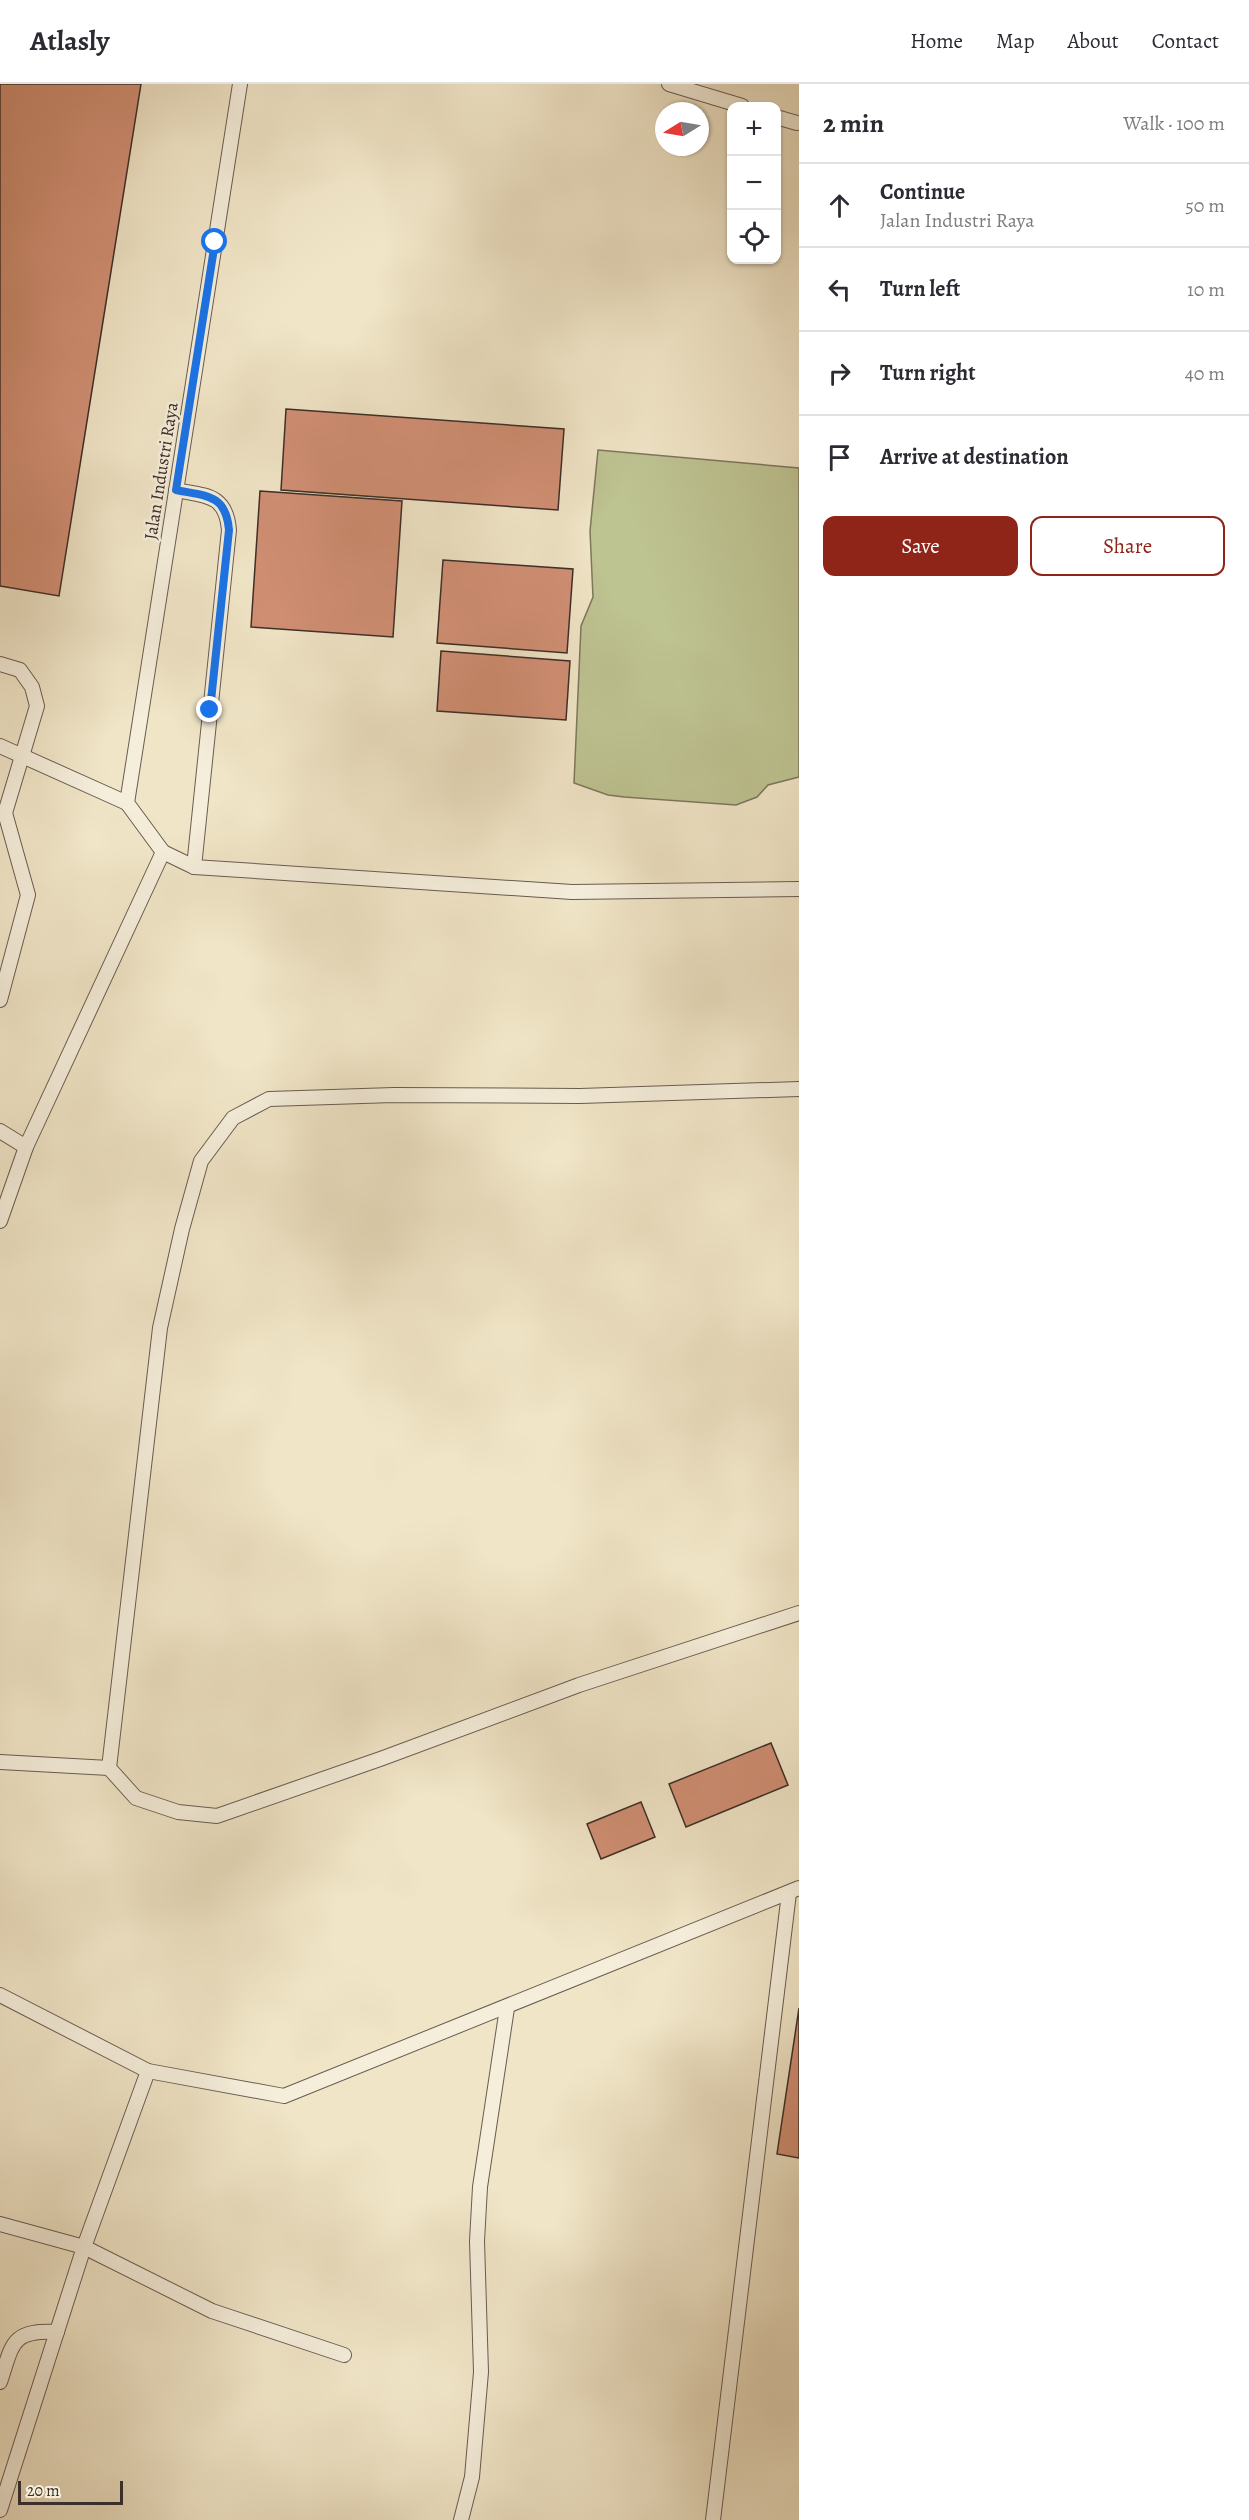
<!DOCTYPE html>
<html lang="en">
<head>
<meta charset="utf-8">
<style>
	body { margin:0; font-family:Alegreya,serif; background:#f2f2f3; color:#2b2b33 }
	.controls { position:absolute; right:18px; top:18px; display:grid; overflow:hidden; border-radius:12px; box-shadow:0 2px 4px #0004 }
	.controls button { width:54px; height:54px; display:grid; place-items:center; padding:0; border:0; border-bottom:2px solid #e1e1e2; background:#fff; color:#2b2b33; font:30px sans-serif }
	.compass { position:absolute; left:655px; top:18px; width:54px; height:54px; border-radius:50%; background:#fff; box-shadow:0 2px 4px #0004; rotate:259deg }
	.scale { position:absolute; left:18px; bottom:15px; width:105px; box-sizing:border-box; padding-left:6px; border:3px solid #3c2e28; border-top:0; font-size:16px; line-height:21px; white-space:nowrap; color:#3c2e28; -webkit-text-stroke:4px #f5eedb; paint-order:stroke }
	.stop { position:absolute; width:18px; height:18px; margin:-14px; border:4px solid #1a73e8; border-radius:50%; background:#fff }
	.stop.end { background:#1a73e8; border-color:#fff; box-shadow:0 2px 6px #0008 }
	.list { margin:0; padding:0; list-style:none }
	h2 { display:flex; justify-content:space-between; align-items:center; height:78px; margin:0; padding:0 24px; font-size:26px }
	h2 small { font-size:20px; font-weight:400; color:#7c7c81 }
	.list li { display:grid; grid-template-columns:39px 1fr auto; gap:18px; align-items:center; box-sizing:border-box; height:84px; padding:0 24px; border-top:2px solid #e1e1e2 }
	.list b { display:block; font-size:22px; white-space:nowrap }
	.list p { margin:0; font-size:20px; white-space:nowrap; color:#7c7c81 }
	.list em { font-size:20px; font-style:normal; color:#7c7c81 }
	.actions { display:flex; gap:12px; padding:18px 24px }
	.actions a { flex:1; padding:14px 0; border:2px solid #8f2418; border-radius:12px; text-align:center; font-size:21px; color:#8f2418 }
	.actions .main { background:#8f2418; color:#fff }
	.icon { flex:none; width:33px; height:33px; fill:none; stroke:currentColor; stroke-width:2; stroke-linecap:round; stroke-linejoin:round }
	.map { position:relative; flex:none; width:799px; height:2436px; overflow:hidden }
	header { display:flex; align-items:center; gap:36px; box-sizing:border-box; height:84px; padding:0 30px; background:#fff; border-bottom:2px solid #e1e1e2 }
	header strong { font-size:28px }
	nav { display:flex; gap:33px; margin-inline-start:auto; font-size:21px }
	main { display:flex }
	aside { flex:1; background:#fff }
	.map>svg:first-child { display:block }
	.green { fill:#bec392; stroke:#7d785d; stroke-width:1.5 }
	.building { fill:#d18f74; stroke:#3c2e28; stroke-width:1.5 }
	.lines { fill:none; stroke-linecap:round; stroke-linejoin:round }
	.service-casing { stroke:#695c50; stroke-width:16 }
	.service { stroke:#f5eedb; stroke-width:14 }
	.route { stroke:#1a73e8; stroke-width:8 }
	.labels { text-anchor:middle; dominant-baseline:central; stroke-width:5; stroke-linejoin:round; paint-order:stroke }
	.street-label { font-size:18px; fill:#3c2e28; stroke:#f5eedb }
</style>
</head>
<body>
<header>
<strong>Atlasly</strong>
<nav><a>Home</a><a>Map</a><a>About</a><a>Contact</a></nav>
</header>
<main>
<div class="map">
<svg width="799" height="2436" viewBox="0 0 799 2436">
	<rect width="100%" height="100%" fill="#f0e5c7"/>
	<filter id="stains"><feTurbulence type="fractalNoise" baseFrequency=".00333" numOctaves="4"/><feColorMatrix values="0 0 0 0 .2 0 0 0 0 .09 0 0 0 0 .02 0 0 0 .5 -.17"/></filter>
	<radialGradient id="worn" r=".72"><stop offset=".6" stop-color="#630" stop-opacity="0"/><stop offset="1" stop-color="#630" stop-opacity=".3"/></radialGradient>
	<path class="green" d="M598,366L799,384V693L768,701L757,713L736,721L624,713L608,711L574,699L581,542L593,513L590,447Z"/>
	<g class="building">
		<path d="M0,0H141L59,512L0,502Z"/>
		<path d="M286,325L564,345L558,426L281,406Z"/>
		<path d="M260,407L402,417L393,553L251,543Z"/>
		<path d="M443,476L573,485L567,569L437,559Z"/>
		<path d="M441,567L570,577L566,636L437,627Z"/>
		<path d="M771,1659L788,1701L686,1743L669,1700Z"/>
		<path d="M641,1718L655,1753L601,1775L587,1740Z"/>
		<path d="M799,1924V2074L777,2070Z"/>
	</g>
	<g class="lines">
		<defs>
			<g id="service">
				<path d="M669,0L742,22"/>
				<path d="M776,33L797,39"/>
				<path d="M176,406C206,412 226,410 229,446L194,783"/>
				<path d="M0,580L20,586L32,603L37,622L5,729L28,811L0,916"/>
				<path d="M0,662L127,719"/>
				<path d="M163,768L127,719L240,0"/>
				<path d="M799,1005L580,1012L394,1011L269,1015L233,1034L201,1077L182,1145L160,1244L109,1684L136,1714L178,1728L217,1732L383,1674L579,1601L799,1529"/>
				<path d="M0,1047L26,1063"/>
				<path d="M0,1137L26,1063L163,768L194,783L572,808L799,805"/>
				<path d="M0,1678L109,1684"/>
				<path d="M0,1911L148,1987L284,2012L799,1804"/>
				<path d="M0,2140L84,2163L212,2227L344,2271"/>
				<path d="M0,2298C13,2259 11,2246 57,2248"/>
				<path d="M0,2426L84,2163L148,1987"/>
				<path d="M461,2436L472,2393L481,2288L477,2157L480,2103L507,1924"/>
				<path d="M713,2436L789,1809"/>
			</g>
		</defs>
		<use href="#service" class="service-casing"/>
		<use href="#service" class="service"/>
	</g>
	<g class="lines">
		<path class="route" d="M210,626L229,446C226,410 206,412 176,406L215,158"/>
	</g>
	<g class="labels">
		<g class="street-label">
			<text transform="translate(161 387) rotate(-81)">Jalan Industri Raya</text>
		</g>
	</g>
	<rect width="100%" height="100%" filter="url(#stains)"/>
	<rect width="100%" height="100%" fill="url(#worn)"/>
</svg>
<div class="controls">
<button>+</button>
<button>−</button>
<button><svg class="icon" aria-label="locate" viewBox="0 0 24 24"><circle cx="12" cy="12" r="6"/><path d="M12 2v4M12 18v4M2 12h4M18 12h4"/></svg></button>
</div>
<svg class="compass" viewBox="-18 -18 36 36"><path d="M0-13l5 13h-10z" fill="#e53935"/><path d="M0 13l5-13h-10z" fill="#7c7c81"/></svg>
<div class="scale">20 m</div>
<div class="stop" style="left:215px;top:158px"></div>
<div class="stop end" style="left:210px;top:626px"></div>
</div>
<aside>
<h2>2 min<small>Walk · 100 m</small></h2>
<ul class="list">
<li><svg class="icon" aria-label="ahead" viewBox="0 0 24 24"><path d="M12 20V5M6 11l6-6 6 6"/></svg><div><b>Continue</b><p>Jalan Industri Raya</p></div><em>50 m</em></li>
<li><svg class="icon" aria-label="left" viewBox="0 0 24 24"><path d="M17 20v-9H6M10 6l-5 5 5 5"/></svg><div><b>Turn left</b></div><em>10 m</em></li>
<li><svg class="icon" aria-label="right" viewBox="0 0 24 24"><path d="M7 20v-9h11M14 6l5 5-5 5"/></svg><div><b>Turn right</b></div><em>40 m</em></li>
<li><svg class="icon" aria-label="arrive" viewBox="0 0 24 24"><path d="M6 21V4h12l-3 4 3 4H6"/></svg><div><b>Arrive at destination</b></div></li>
</ul>
<div class="actions"><a class="main">Save</a><a>Share</a></div>
</aside>
</main>
</body>
</html>
